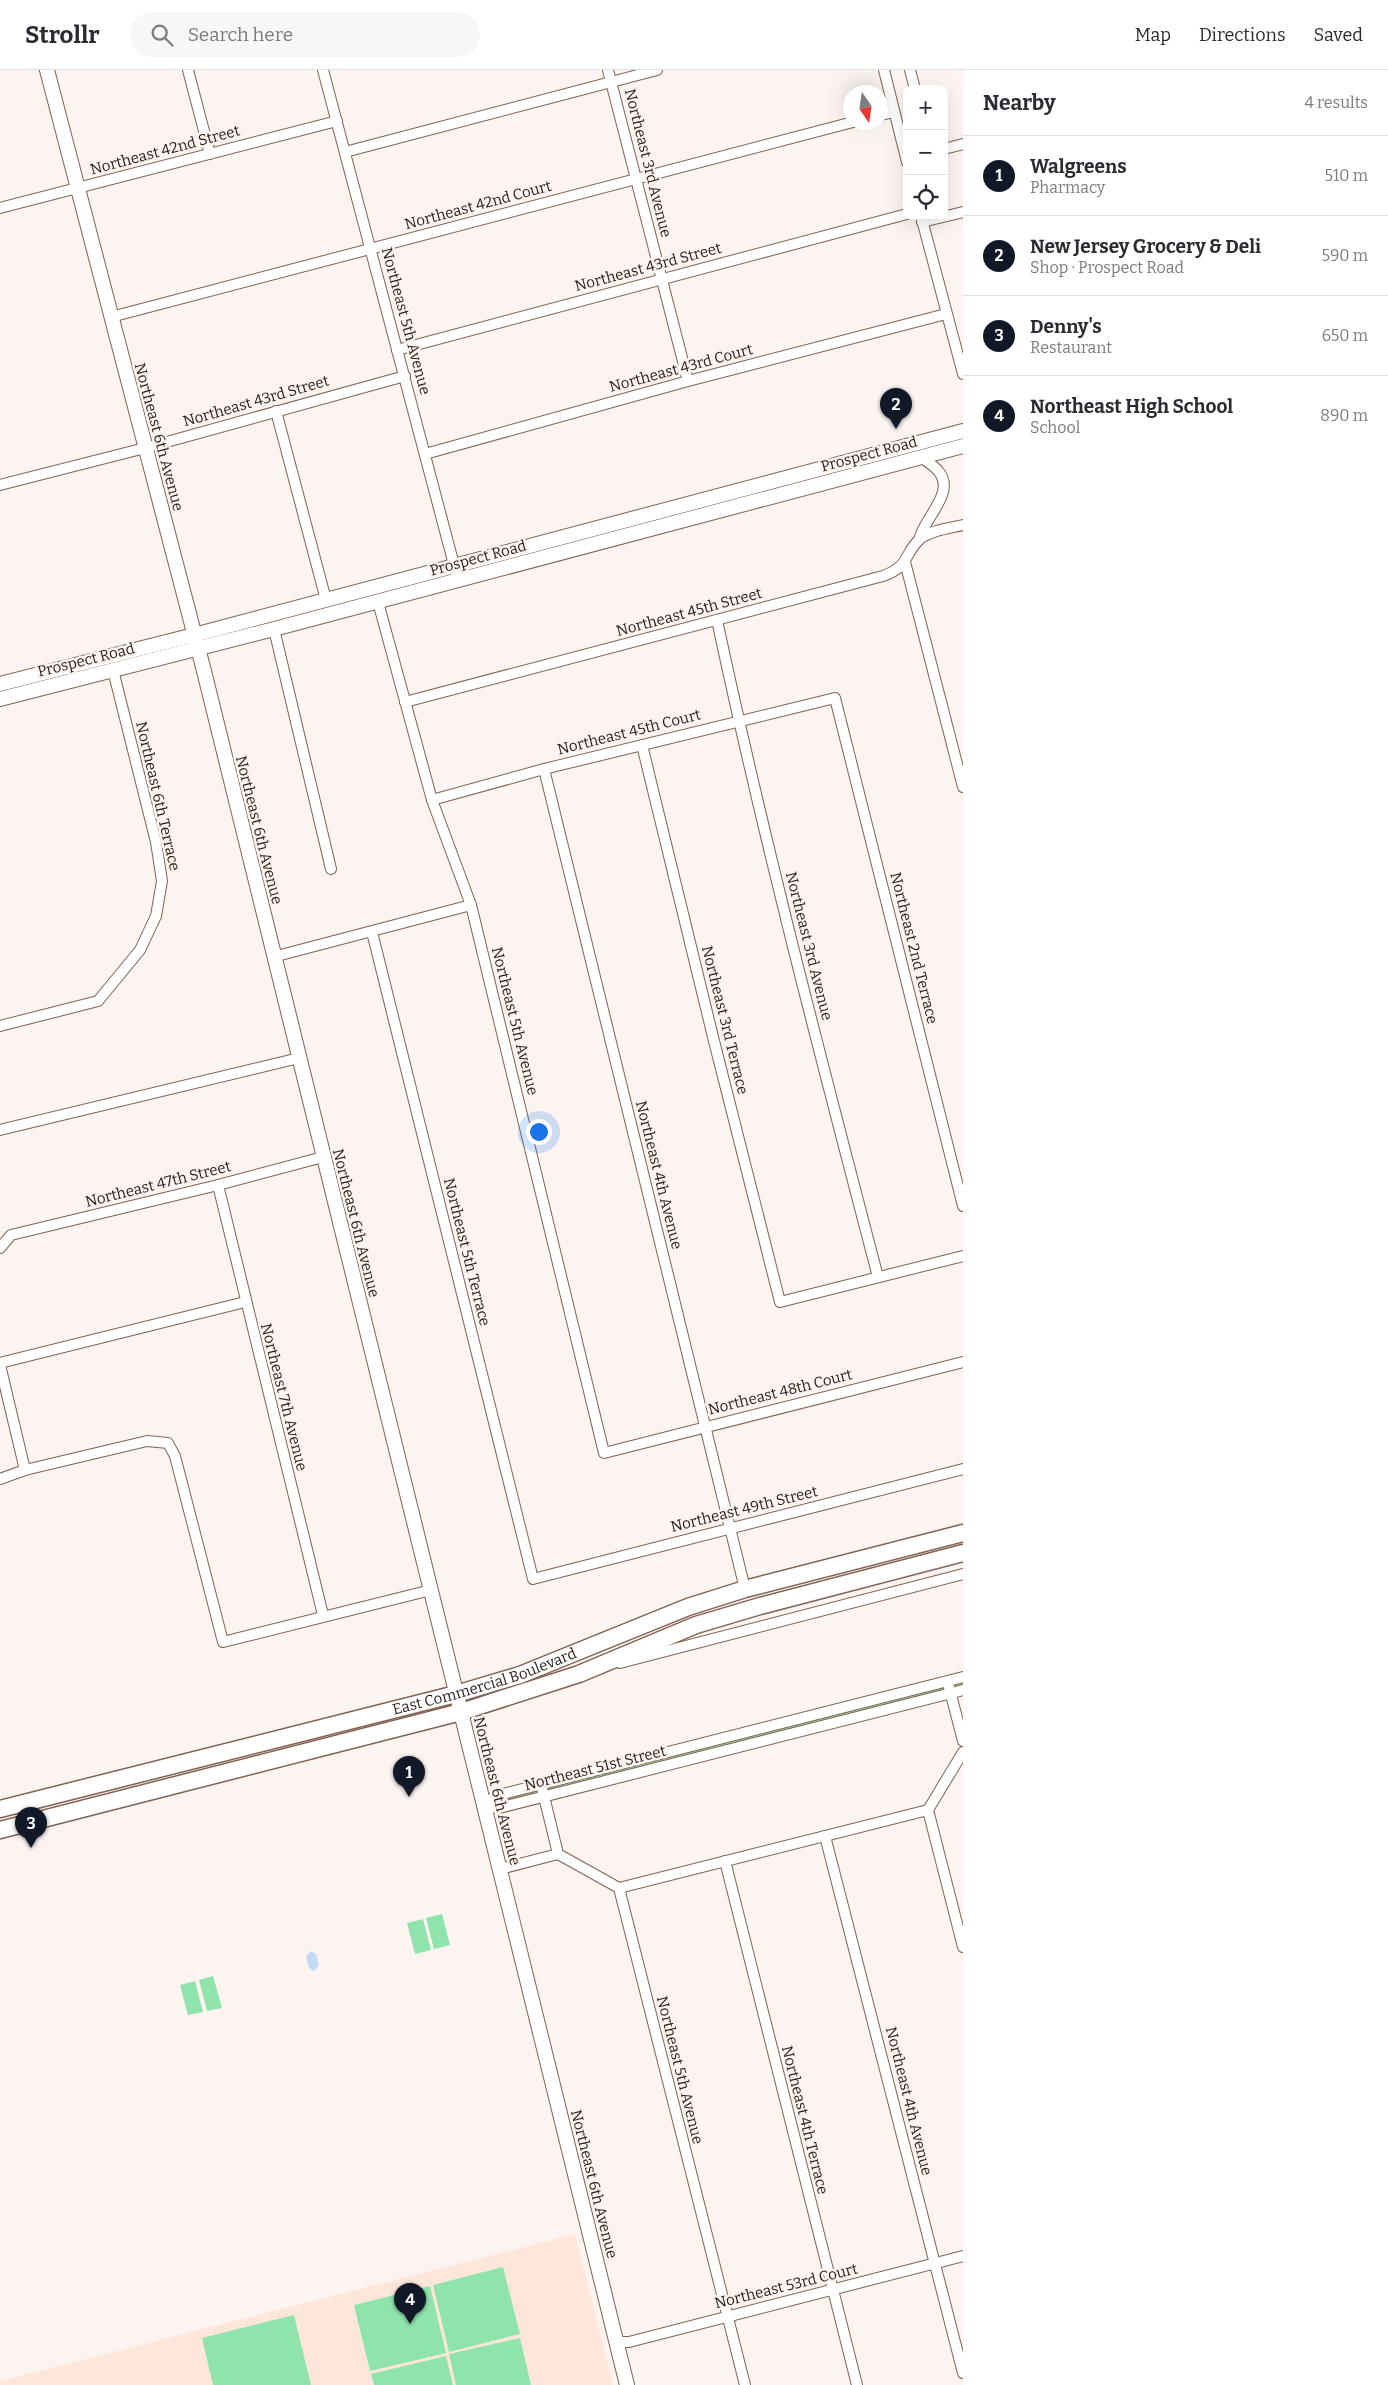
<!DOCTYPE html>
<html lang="en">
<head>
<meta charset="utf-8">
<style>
	body { margin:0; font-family:Bitter,serif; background:#f7f7f7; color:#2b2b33 }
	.controls { position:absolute; right:15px; top:15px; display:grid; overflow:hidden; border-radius:10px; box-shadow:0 5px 20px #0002 }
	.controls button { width:45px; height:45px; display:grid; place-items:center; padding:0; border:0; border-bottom:1px solid #e1e1e2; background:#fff; color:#2b2b33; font:25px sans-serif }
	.compass { position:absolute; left:843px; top:15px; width:45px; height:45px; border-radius:50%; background:#fff; box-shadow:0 5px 20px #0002; rotate:167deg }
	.you { position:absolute; left:538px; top:1061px; width:18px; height:18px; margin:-12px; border:4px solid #fff; border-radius:50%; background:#1a73e8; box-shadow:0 0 0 8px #1a73e833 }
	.badge { display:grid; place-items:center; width:32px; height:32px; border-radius:50%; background:#111827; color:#fff; font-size:16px; font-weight:700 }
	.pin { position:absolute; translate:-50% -41px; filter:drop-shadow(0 1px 2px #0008) }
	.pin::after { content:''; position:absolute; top:26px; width:18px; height:15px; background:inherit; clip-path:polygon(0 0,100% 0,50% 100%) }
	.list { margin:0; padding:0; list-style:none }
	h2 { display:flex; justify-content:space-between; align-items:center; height:65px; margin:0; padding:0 20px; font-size:21px }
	h2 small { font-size:16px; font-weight:400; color:#7c7c81 }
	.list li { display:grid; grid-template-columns:32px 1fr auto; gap:15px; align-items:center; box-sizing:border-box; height:80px; padding:0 20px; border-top:1px solid #e1e1e2 }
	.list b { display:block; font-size:19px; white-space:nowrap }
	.list p { margin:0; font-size:16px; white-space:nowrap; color:#7c7c81 }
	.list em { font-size:16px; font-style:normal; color:#7c7c81 }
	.icon { flex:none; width:28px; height:28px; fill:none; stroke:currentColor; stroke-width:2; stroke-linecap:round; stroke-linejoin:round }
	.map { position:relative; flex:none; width:963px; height:2315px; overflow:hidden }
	header { display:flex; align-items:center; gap:30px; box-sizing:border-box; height:70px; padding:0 25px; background:#fff; border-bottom:1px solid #e1e1e2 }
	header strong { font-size:24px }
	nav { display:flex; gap:28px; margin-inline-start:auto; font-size:18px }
	.search { width:350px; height:45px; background:#f7f7f7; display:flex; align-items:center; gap:12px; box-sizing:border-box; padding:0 18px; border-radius:28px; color:#7c7c81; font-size:19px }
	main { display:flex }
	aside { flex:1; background:#fff }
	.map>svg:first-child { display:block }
	.education { fill:#fee7da }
	.green { fill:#8fe4ac }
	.water { fill:#c2d9f9 }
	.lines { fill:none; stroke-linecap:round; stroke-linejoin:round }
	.street-casing { stroke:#816252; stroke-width:12 }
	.secondary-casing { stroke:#816252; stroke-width:16 }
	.primary-casing { stroke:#816252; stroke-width:19 }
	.street { stroke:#fff; stroke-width:10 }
	.secondary { stroke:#fff; stroke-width:14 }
	.primary { stroke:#fff; stroke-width:16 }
	.labels { text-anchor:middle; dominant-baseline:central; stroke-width:5; stroke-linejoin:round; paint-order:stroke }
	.street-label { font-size:15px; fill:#281c15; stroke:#fcf4f0 }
</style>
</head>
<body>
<header>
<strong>Strollr</strong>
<div class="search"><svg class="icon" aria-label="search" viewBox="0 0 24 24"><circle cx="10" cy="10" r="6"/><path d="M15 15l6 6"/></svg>Search here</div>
<nav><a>Map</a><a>Directions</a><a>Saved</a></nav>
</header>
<main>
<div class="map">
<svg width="963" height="2315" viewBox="0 0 963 2315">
	<rect width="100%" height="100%" fill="#fcf4f0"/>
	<path class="education" d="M575,2164L613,2315H0V2311Z"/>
	<g class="green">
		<path d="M963,1609V1618L501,1734L500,1727Z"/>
		<path d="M442,1844L450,1875L434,1879L426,1848Z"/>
		<path d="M423,1849L431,1880L415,1884L407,1853Z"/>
		<path d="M213,1906L222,1938L207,1941L199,1910Z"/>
		<path d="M195,1911L203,1942L188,1945L180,1915Z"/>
		<path d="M503,2197L520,2264L449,2282L433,2215Z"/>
		<path d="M430,2216L446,2283L370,2301L354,2235Z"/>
		<path d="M294,2245L311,2315H213L202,2268Z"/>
		<path d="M520,2268L531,2315H456L449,2284Z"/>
		<path d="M446,2286L453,2315H374L371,2304Z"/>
	</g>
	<path class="water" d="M310,1881L316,1884L319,1895L314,1901L309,1898L306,1887Z"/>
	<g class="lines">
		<defs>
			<g id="street">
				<path d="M188,0L210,84"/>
				<path d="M323,0L458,510"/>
				<path d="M608,0L688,311"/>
				<path d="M884,0L907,92"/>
				<path d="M910,0L915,19"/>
				<path d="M881,45L894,42"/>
				<path d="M944,79L963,74"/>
				<path d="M345,82L657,0"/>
				<path d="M0,138L337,51"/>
				<path d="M921,146L963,304"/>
				<path d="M922,152L963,142"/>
				<path d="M111,247L853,52"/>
				<path d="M397,280L907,144"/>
				<path d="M276,341L326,530"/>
				<path d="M425,384L688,311L946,244"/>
				<path d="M0,415L145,378L405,306"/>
				<path d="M919,470C923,449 956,423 939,402C935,396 927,392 921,387"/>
				<path d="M905,492L963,717"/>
				<path d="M378,532L432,730L471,835L604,1383L963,1292"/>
				<path d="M717,550C764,771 821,989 878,1207"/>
				<path d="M274,559L331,799"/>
				<path d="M405,632L883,506C911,496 904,482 921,468C932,460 950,458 963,455"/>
				<path d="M642,675L714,971L780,1232L963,1186"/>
				<path d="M544,699L745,1519"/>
				<path d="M432,730L544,699L835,628L963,1136"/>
				<path d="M372,862L533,1509L963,1399"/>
				<path d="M273,887L471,835"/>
				<path d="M0,956L98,931L140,880L156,846L162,811L156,772L113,600"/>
				<path d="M0,1060L299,988"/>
				<path d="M218,1115L323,1545"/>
				<path d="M0,1178L11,1165L218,1115L323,1087"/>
				<path d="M0,1293L245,1232"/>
				<path d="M0,1295L25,1400"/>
				<path d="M0,1409L25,1400L147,1371L168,1373L175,1386L223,1572L431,1520"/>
				<path d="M620,1593L963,1504"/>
				<path d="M949,1617L963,1671"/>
				<path d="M963,1682L928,1740L963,1877"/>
				<path d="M541,1714L558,1784L619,1818L745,2315"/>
				<path d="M484,1736L495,1726L963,1607"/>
				<path d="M484,1736L499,1738L963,1620"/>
				<path d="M825,1766L963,2303"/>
				<path d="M725,1791L857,2315"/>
				<path d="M500,1799L558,1784"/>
				<path d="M619,1818L928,1740"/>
				<path d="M616,2272H629L963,2186"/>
			</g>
			<g id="secondary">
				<path d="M47,0L204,601L627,2315"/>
				<path d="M0,614L194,565L963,361"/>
				<path d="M0,629L274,559L963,376"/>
			</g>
			<g id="primary">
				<path id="s1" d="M0,1739L456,1624L520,1605L688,1537L745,1519L963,1463"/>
				<path d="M0,1760L461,1642L579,1604L696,1555L760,1536L963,1483"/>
			</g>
		</defs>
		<use href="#street" class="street-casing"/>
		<use href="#secondary" class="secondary-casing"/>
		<use href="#primary" class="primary-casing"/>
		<use href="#street" class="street"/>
		<use href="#secondary" class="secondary"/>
		<use href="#primary" class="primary"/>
	</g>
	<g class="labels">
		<g class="street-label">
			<text transform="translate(165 80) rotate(-15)">Northeast 42nd Street</text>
			<text transform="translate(648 93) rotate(76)">Northeast 3rd Avenue</text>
			<text transform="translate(478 135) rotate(-15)">Northeast 42nd Court</text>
			<text transform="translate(648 197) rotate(-15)">Northeast 43rd Street</text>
			<text transform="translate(406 251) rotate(75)">Northeast 5th Avenue</text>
			<text transform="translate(681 298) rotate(-15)">Northeast 43rd Court</text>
			<text transform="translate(256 331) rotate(-16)">Northeast 43rd Street</text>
			<text transform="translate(159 367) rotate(75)">Northeast 6th Avenue</text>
			<text transform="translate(869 384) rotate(-15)">Prospect Road</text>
			<text transform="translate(478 488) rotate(-15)">Prospect Road</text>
			<text transform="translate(689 542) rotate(-15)">Northeast 45th Street</text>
			<text transform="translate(86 590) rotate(-14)">Prospect Road</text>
			<text transform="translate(629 662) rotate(-14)">Northeast 45th Court</text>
			<text transform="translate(158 726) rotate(77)">Northeast 6th Terrace</text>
			<text transform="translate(259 760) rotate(76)">Northeast 6th Avenue</text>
			<text transform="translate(809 876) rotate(76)">Northeast 3rd Avenue</text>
			<text transform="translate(914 878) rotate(76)">Northeast 2nd Terrace</text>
			<text transform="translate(725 950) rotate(76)">Northeast 3rd Terrace</text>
			<text transform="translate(515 951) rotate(76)">Northeast 5th Avenue</text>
			<text transform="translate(659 1105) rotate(76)">Northeast 4th Avenue</text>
			<text transform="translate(158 1114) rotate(-14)">Northeast 47th Street</text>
			<text transform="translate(356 1153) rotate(76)">Northeast 6th Avenue</text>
			<text transform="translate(467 1182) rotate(76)">Northeast 5th Terrace</text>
			<text transform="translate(780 1322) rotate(-14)">Northeast 48th Court</text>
			<text transform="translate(284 1327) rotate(76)">Northeast 7th Avenue</text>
			<text transform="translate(744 1439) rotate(-14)">Northeast 49th Street</text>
			<text stroke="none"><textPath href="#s1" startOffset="501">East Commercial Boulevard</textPath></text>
			<text transform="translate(595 1698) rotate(-14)">Northeast 51st Street</text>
			<text transform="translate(497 1721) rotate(76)">Northeast 6th Avenue</text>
			<text transform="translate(680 2000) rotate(76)">Northeast 5th Avenue</text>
			<text transform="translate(909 2031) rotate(76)">Northeast 4th Avenue</text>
			<text transform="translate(805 2050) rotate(76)">Northeast 4th Terrace</text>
			<text transform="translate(594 2114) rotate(76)">Northeast 6th Avenue</text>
			<text transform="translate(786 2216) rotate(-14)">Northeast 53rd Court</text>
		</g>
	</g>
</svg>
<div class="controls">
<button>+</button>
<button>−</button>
<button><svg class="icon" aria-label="locate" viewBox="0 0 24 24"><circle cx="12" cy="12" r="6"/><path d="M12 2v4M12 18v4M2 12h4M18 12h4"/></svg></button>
</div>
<svg class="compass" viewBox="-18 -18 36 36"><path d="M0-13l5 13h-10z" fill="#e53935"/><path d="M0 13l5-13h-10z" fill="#7c7c81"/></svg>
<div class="you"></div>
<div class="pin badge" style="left:409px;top:1727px">1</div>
<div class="pin badge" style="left:896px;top:359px">2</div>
<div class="pin badge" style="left:31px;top:1778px">3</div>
<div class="pin badge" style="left:410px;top:2254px">4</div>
</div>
<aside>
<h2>Nearby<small>4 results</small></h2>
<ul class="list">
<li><span class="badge">1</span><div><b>Walgreens</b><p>Pharmacy</p></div><em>510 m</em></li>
<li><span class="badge">2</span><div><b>New Jersey Grocery &amp; Deli</b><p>Shop · Prospect Road</p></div><em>590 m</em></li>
<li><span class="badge">3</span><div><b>Denny's</b><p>Restaurant</p></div><em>650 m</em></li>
<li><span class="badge">4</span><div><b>Northeast High School</b><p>School</p></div><em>890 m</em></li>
</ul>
</aside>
</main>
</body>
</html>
